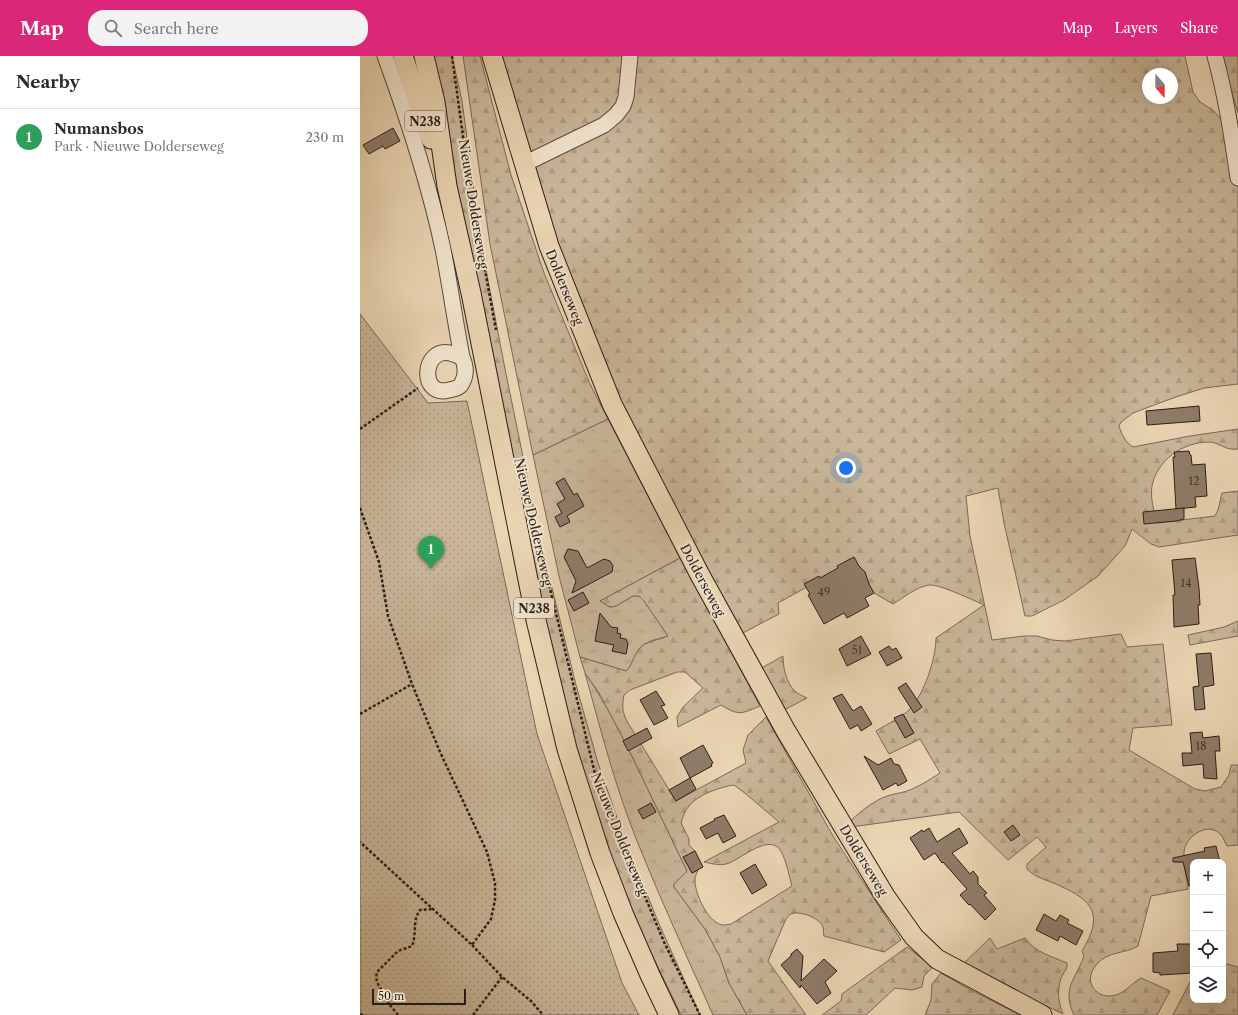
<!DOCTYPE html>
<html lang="en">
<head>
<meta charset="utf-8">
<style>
	body { margin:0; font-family:"Libre Caslon Text",serif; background:#f2f2f3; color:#2b2b33 }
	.controls { position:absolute; right:12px; bottom:12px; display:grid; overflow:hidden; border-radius:8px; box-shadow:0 4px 16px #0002 }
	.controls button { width:36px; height:36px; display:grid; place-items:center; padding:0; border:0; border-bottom:1px solid #e1e1e2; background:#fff; color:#2b2b33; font:20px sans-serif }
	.compass { position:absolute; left:782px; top:12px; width:36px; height:36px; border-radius:50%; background:#fff; box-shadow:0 4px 16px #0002; rotate:159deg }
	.scale { position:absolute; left:12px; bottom:10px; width:94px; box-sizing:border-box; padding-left:4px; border:2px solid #2a1e18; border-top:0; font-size:11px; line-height:14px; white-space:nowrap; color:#2a1e18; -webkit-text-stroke:3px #f1e4ce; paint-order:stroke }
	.you { position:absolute; left:486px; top:412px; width:14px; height:14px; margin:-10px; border:3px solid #fff; border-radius:50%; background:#1a73e8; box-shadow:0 0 0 6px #1a73e833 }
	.badge { display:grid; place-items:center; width:26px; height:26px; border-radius:50%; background:#db2777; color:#fff; font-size:13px; font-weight:700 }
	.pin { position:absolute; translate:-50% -33px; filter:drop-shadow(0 1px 2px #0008) }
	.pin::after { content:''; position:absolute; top:21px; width:14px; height:12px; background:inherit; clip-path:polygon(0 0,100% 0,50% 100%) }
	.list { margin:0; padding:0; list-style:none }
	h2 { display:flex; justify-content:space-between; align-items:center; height:52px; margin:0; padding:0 16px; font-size:17px }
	h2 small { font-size:13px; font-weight:400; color:#7c7c81 }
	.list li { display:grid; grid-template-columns:26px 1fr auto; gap:12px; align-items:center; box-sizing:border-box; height:56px; padding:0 16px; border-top:1px solid #e1e1e2 }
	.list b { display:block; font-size:15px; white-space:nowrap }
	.list p { margin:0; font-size:13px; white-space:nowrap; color:#7c7c81 }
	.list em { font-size:13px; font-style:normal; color:#7c7c81 }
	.icon { flex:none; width:22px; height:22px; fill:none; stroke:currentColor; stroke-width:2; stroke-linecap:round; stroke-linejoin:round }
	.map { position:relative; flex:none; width:878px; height:959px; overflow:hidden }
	header { display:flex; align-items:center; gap:24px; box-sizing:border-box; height:56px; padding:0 20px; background:#db2777; color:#fff }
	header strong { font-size:19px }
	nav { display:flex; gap:22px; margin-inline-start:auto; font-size:14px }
	.search { width:280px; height:36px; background:#f2f2f3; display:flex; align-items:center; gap:10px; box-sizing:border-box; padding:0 14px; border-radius:16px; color:#7c7c81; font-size:15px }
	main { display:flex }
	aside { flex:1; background:#fff }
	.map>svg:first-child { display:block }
	.grass { fill:url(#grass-tufts); stroke:#7a6a58 }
	.forest { fill:url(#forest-firs); stroke:#7a6a58; fill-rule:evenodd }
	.park { fill:url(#park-dots); stroke:#7a6a58 }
	.building { fill:#8e7d69; stroke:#2a1e18 }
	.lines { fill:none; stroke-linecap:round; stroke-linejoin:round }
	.minor-casing { stroke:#5a4c3f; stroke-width:17 }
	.major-casing { stroke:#2a1e18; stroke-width:21 }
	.path { stroke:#2a1e18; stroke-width:2.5; stroke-dasharray:3 2; stroke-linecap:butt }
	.minor { stroke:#f1e4ce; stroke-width:15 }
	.major { stroke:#ead5b3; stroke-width:19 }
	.labels { text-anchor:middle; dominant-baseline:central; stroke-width:4; stroke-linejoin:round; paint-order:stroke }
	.number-label { font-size:11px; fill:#43362c }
	.shield { fill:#f1e4ce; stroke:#66594f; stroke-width:1 }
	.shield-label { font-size:12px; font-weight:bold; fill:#2a1e18 }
	.street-label { font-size:13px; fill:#2a1e18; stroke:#f1e4ce }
</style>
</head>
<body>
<header>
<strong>Map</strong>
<div class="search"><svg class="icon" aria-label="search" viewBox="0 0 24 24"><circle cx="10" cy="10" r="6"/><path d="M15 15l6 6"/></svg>Search here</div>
<nav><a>Map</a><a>Layers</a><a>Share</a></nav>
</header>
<main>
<aside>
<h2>Nearby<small></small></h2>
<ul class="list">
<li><span class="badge" style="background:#2e9e5b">1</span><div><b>Numansbos</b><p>Park · Nieuwe Dolderseweg</p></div><em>230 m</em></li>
</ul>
</aside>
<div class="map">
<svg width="878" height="959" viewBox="0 0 878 959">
	<defs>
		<pattern id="grass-tufts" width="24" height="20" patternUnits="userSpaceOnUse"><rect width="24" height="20" fill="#c9b699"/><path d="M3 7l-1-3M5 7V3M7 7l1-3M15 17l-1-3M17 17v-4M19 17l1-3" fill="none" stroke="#ad9c83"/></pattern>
		<pattern id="forest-firs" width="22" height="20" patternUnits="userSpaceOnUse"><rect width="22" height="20" fill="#c9b699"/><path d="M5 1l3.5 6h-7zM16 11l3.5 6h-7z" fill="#ad9c83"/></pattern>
		<pattern id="park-dots" width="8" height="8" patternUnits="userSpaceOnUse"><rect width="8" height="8" fill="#c9b699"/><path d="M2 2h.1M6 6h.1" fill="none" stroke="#ad9c83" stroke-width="1.8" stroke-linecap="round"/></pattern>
	</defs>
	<rect width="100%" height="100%" fill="#ead5b3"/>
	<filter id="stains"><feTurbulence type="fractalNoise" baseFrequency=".005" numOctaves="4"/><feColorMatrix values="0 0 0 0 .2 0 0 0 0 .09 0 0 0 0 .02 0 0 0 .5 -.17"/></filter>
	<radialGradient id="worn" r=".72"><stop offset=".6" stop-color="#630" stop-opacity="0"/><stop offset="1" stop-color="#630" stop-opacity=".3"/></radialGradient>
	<g class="grass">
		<path d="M248,363L320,502L240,545L250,551L256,550L273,540H279L284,545L308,580C299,583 285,585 279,593C274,600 273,609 266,615L220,601L199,520L173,399Z"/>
		<path d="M225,617C240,638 252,661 264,684L263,685L269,694L327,815L314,828V831L345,873L360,901L369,927L387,959H353C328,903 302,847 279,790C256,734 241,675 225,617Z"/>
	</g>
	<g class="forest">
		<path d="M71,0H92L102,45L122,193L145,313L179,479L216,629L238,707L262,776L299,868L340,959H321L283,880L256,816L219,713L169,505Z"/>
		<path d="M103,0H120L151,119L184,217L230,328L248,363L173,399L130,188Z"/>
		<path d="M142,0H264L261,40L249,59L170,101Z"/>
		<path d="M276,0H825L833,36L840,46L853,54L864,67L878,126V328L844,332L813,342L773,357L761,366L759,370C762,379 765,386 773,391L830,380L878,373V393C865,395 859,386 849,386C823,386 797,404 792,430C790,441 794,456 797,467L855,460L858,454L862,437L878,435V479L799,491L791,488L772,473L765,490L738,520L704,544L672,560H665L644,467L638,432L606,440L610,480L632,584L664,580H677L692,584L705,585L761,578L767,591L803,588L812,669L773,672L769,694L835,733L845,735L861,731L869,719L871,709H878V789L867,790C865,786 863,782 861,779C848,764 825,781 824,796C823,808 827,821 828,833L791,840L778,890C765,898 748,895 737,908C721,925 737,945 756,939C766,936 772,927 781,922L810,935L797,959H714C701,932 716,923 724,900L722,895C744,859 734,845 698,829C687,824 676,822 667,813V808L686,791L677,781L648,804L599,756L491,771L489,766C498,758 507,750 518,744C527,739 535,738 544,736C557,732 569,724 580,717L560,683L529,698L516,675C527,668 541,662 550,653C564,638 576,603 576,582L624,549C613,544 579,528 569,529C556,531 543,542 533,548L478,516L472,517L418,547L419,558L381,578L236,297L169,112L254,68ZM788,18H812V42H788Z"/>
		<path d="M861,0H878V57Z"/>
		<path d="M320,502L400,650C381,658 379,660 361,649L318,671L317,661L323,651L343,632L325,616H317L270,634L264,639C260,657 266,664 275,678L264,684L239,637L225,617L220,601L266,615C273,609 273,600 279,593C285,585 299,584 308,580L284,545L279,540H273L256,550L250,551L240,545Z"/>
		<path d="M878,565V580L830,589L828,579L864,571Z"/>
		<path d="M423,600C423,611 426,627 435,635C438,638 443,640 447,642L424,654L400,613Z"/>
		<path d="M406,661L473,780L541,884L524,896L464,880C463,877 464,874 463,871C460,862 442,856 434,857C430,858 428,860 426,863L408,905L446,959H387L369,927L360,901L345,873L314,831V828L327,815L269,694L281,688L316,745L386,707L383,694L388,679ZM374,729L386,738L419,766L344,806C350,807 359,810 366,808C381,804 411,774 422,797C427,807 429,820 432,830L371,868C369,868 367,869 364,869C349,869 334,837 335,823C335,820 337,817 338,814L332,817L324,801L335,795L329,789V783L321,767C323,761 325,754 329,750C337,739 360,731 374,729Z"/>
		<path d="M630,882L637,893L665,882C674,896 693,901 707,907C708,913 703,917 701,922C697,935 698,946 703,958L622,919L603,908Z"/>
		<path d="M547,891L573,911L564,920L562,931L552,934L535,932L506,959H462L481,945L482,938Z"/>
		<path d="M863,907L878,911V959H813L833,920V944H863Z"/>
		<path d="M581,917L607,932L660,959H565L571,944L572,928Z"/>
	</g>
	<path class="park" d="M0,258L68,347L107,345L177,678L262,927L279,959H0Z"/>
	<g class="building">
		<path d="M33,72L40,85L25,93L23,90L9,98L3,89Z"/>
		<path d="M839,350L840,365L787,369L786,355Z"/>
		<path d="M829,395L830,399H831L832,409L845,408L847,440L835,441L836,451L816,453L813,401H815L814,396Z"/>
		<path d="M204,422L214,439L217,437L224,450L207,460L210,466L200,471L195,461L202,457L197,448L205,443L196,427Z"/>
		<path d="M824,452V463L816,465L784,468L783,456Z"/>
		<path d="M208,493L218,495L227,512L244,503L250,505L253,510L252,516L212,537L216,525L204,501Z"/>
		<path d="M494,501L499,510L505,516L509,528L514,537L505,542L509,550L487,562L484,557L464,568L448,539L450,538L444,528L459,520L460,522L478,512L477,510Z"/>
		<path d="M835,502L839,532L840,549H838L839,568L814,571L813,539H815L812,504Z"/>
		<path d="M223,536L229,547L214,555L208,544Z"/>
		<path d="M240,557L251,571L258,572L257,577L261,578L260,582L266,583L268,588L266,598L252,595L254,589L235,585Z"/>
		<path d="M501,580L511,598L487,610L479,593Z"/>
		<path d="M529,590L532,594L536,592L542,602L527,610L519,596Z"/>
		<path d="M851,597L854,629L843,631L845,653L835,654L833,631L839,630L836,598Z"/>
		<path d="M546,627L562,651L554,657L538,632Z"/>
		<path d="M296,635L305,649L301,650L308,662L294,669L280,644Z"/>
		<path d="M482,638L493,655L501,650L512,668L501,675L498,669L490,673L473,642Z"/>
		<path d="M543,658L554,677L545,682L534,662Z"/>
		<path d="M287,672L292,682L268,695L263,685Z"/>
		<path d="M842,676L843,682L859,680L860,695H855L857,723L844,722L843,708L823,710L822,697H832L830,677Z"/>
		<path d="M343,689L353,707L351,708L352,710L330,722L320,702Z"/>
		<path d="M504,700L518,709L531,702L534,708L539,709L547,725L538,730L536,727L523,734Z"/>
		<path d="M330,722L336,733L316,745L309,734Z"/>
		<path d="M291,747L296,756L283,763L278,754Z"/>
		<path d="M364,759L376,780L363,787L358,777L346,783L340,772L355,764L354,763Z"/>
		<path d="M653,769L660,779L651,785L644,776Z"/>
		<path d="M569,772L577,786L599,772L608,787L592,797L610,818L613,815L618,821V828L627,837L624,839L636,853L625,864L610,848L609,849L600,839L607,833L583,806L582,807L575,797L564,804L550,782L562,774L563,776Z"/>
		<path d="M856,790L860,806H833V829L829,830L823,806H813V802L845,795L844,792Z"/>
		<path d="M335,795L343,811L332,817L323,801Z"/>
		<path d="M395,808L407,829L392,838L380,817Z"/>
		<path d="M684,858L696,865L700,859L709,864L707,867L723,875L716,889L700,880L698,885L676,874Z"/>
		<path d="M817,888H832L833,917L800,919V917L793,916V897L818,895Z"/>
		<path d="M437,893L443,900L441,925L464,903L477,915L465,926L471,937L457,948L441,929L440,932L421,909L431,900V898Z"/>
	</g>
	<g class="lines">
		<defs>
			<g id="minor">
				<path d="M25,0C48,63 69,127 83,193C90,229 95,265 102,301C106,310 107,318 102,327C100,332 94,333 89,334C59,342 62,291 90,297C94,298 98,300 102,301"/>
				<path d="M855,0C866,40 872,81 878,122"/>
				<path d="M164,108L244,69L256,59L263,50L266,41L270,0"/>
			</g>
			<g id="major">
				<path d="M43,0L71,83"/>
				<path d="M64,0L75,46L87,130L111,237L176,564L207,693L240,797L263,857L290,919L309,959"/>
				<path d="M132,0L189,190L252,348L340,519L426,675L525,840L554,881L577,903L682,959"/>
			</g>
		</defs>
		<use href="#minor" class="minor-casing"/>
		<use href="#major" class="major-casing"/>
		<g class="path">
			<path d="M92,0L110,132L136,274"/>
			<path d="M0,373L58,332"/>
			<path d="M0,452L19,506L28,560L52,628L80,696L127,796L135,827V844L131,863L112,889L0,786"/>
			<path d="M175,471L237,726L304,886L340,959"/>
			<path d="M0,658L52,628"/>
			<path d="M112,889L142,921L171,945L183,959"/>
			<path d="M0,958L3,959"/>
			<path d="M38,959L30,949L18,928L16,922L17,916L38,895L52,890C57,878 52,865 60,854L73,853"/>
			<path d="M113,959L142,921"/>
		</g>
		<use href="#minor" class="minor"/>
		<use href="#major" class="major"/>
	</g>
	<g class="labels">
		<g class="number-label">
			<text x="834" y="425">12</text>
			<text x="826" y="527">14</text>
			<text x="464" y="536">49</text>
			<text x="497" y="594">51</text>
			<text x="841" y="690">18</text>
		</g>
		<g class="shield">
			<rect x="45" y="55" width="40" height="20" rx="3"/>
			<rect x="154" y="542" width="40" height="20" rx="3"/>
		</g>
		<g class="shield-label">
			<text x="65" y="65">N238</text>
			<text x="174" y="552">N238</text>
		</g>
		<g class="street-label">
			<text transform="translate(114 148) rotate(81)">Nieuwe Dolderseweg</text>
			<text transform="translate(205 231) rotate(68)">Dolderseweg</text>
			<text transform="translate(174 466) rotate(77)">Nieuwe Dolderseweg</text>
			<text transform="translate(343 524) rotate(62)">Dolderseweg</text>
			<text transform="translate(260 778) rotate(68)">Nieuwe Dolderseweg</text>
			<text transform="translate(504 804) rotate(59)">Dolderseweg</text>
		</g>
	</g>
	<rect width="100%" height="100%" filter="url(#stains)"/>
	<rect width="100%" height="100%" fill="url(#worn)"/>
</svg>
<div class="controls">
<button>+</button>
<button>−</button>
<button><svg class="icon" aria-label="locate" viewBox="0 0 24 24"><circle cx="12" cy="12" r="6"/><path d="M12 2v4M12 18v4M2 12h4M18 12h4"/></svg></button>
<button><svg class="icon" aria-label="layers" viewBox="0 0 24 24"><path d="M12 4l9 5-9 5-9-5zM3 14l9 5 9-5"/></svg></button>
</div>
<svg class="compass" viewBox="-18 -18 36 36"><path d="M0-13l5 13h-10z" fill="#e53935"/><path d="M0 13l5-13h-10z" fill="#7c7c81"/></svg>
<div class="scale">50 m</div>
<div class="you"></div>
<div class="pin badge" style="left:71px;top:513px;background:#2e9e5b">1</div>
</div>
</main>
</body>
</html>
